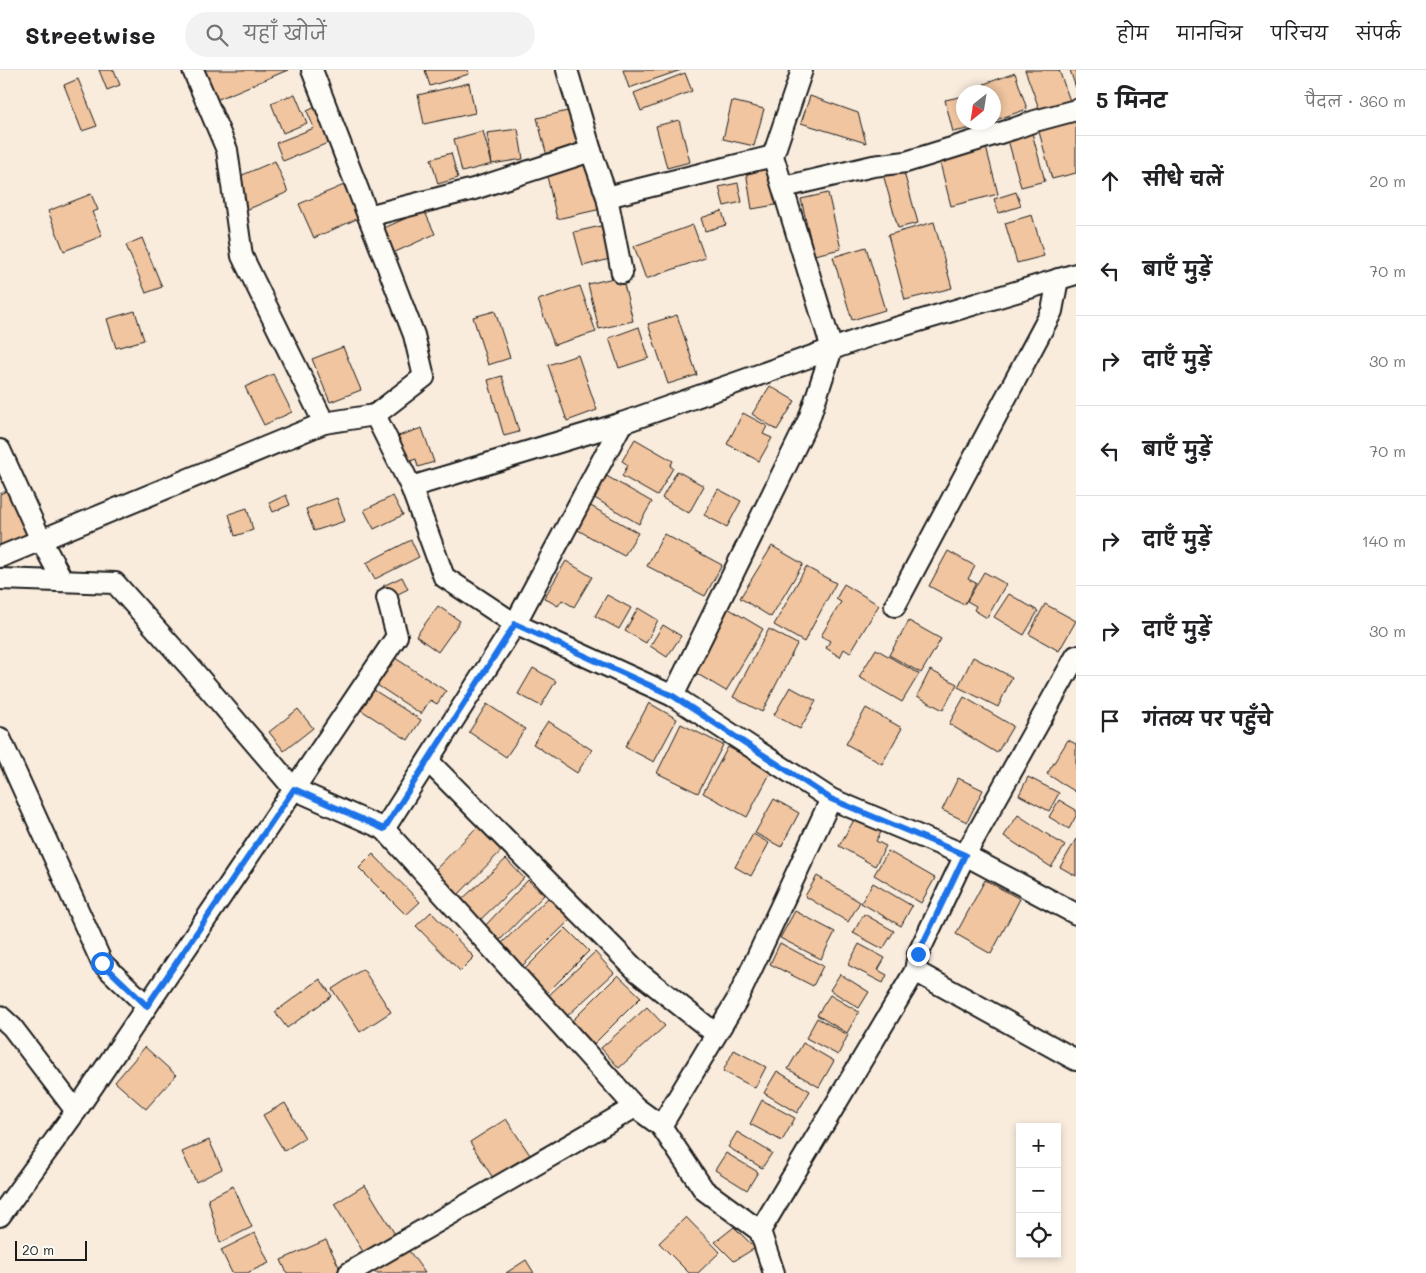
<!DOCTYPE html>
<html lang="hi">
<head>
<meta charset="utf-8">
<style>
	body { margin:0; font-family:Mali,"Playpen Sans Deva",sans-serif; background:#f2f2f2; color:#202124 }
	.controls { position:absolute; right:15px; bottom:15px; display:grid; overflow:hidden; border-radius:0px; box-shadow:0 2px 8px #0003 }
	.controls button { width:45px; height:45px; display:grid; place-items:center; padding:0; border:0; border-bottom:1px solid #e0e0e0; background:#fff; color:#202124; font:25px sans-serif }
	.compass { position:absolute; left:956px; top:15px; width:45px; height:45px; border-radius:50%; background:#fff; box-shadow:0 2px 8px #0003; rotate:210deg }
	.scale { position:absolute; left:15px; bottom:12px; width:72px; box-sizing:border-box; padding-left:5px; border:2px solid #1c1c1c; border-top:0; font-size:14px; line-height:18px; white-space:nowrap; color:#1c1c1c; -webkit-text-stroke:4px #fdfcf7; paint-order:stroke }
	.stop { position:absolute; width:15px; height:15px; margin:-11px; border:4px solid #1a73e8; border-radius:50%; background:#fff }
	.stop.end { background:#1a73e8; border-color:#fff; box-shadow:0 1px 5px #0008 }
	.list { margin:0; padding:0; list-style:none }
	h2 { display:flex; justify-content:space-between; align-items:center; height:65px; margin:0; padding:0 20px; font-size:21px }
	h2 small { font-size:16px; font-weight:400; color:#757577 }
	.list li { display:grid; grid-template-columns:32px 1fr auto; gap:15px; align-items:center; box-sizing:border-box; height:90px; padding:0 20px; border-top:1px solid #e0e0e0 }
	.list b { display:block; font-size:19px; white-space:nowrap }
	.list em { font-size:16px; font-style:normal; color:#757577 }
	.icon { flex:none; width:28px; height:28px; fill:none; stroke:currentColor; stroke-width:2; stroke-linecap:round; stroke-linejoin:round }
	.map { position:relative; flex:none; width:1076px; height:1203px; overflow:hidden }
	header { display:flex; align-items:center; gap:30px; box-sizing:border-box; height:70px; padding:0 25px; background:#fff; border-bottom:1px solid #e0e0e0 }
	header strong { font-size:24px }
	nav { display:flex; gap:28px; margin-inline-start:auto; font-size:18px }
	.search { width:350px; height:45px; background:#f2f2f2; display:flex; align-items:center; gap:12px; box-sizing:border-box; padding:0 18px; border-radius:28px; color:#757577; font-size:19px }
	main { display:flex }
	aside { flex:1; background:#fff }
	.map>svg:first-child { display:block }
	.building { fill:#f0c5a0; stroke:#1c1c1c }
	.lines { fill:none; stroke-linecap:round; stroke-linejoin:round }
	.minor-casing { stroke:#1c1c1c; stroke-width:24 }
	.minor { stroke:#fdfcf7; stroke-width:20 }
	.route { stroke:#1a73e8; stroke-width:6 }
</style>
</head>
<body>
<header>
<strong>Streetwise</strong>
<div class="search"><svg class="icon" aria-label="search" viewBox="0 0 24 24"><circle cx="10" cy="10" r="6"/><path d="M15 15l6 6"/></svg>यहाँ खोजें</div>
<nav><a>होम</a><a>मानचित्र</a><a>परिचय</a><a>संपर्क</a></nav>
</header>
<main>
<div class="map">
<svg width="1076" height="1203" viewBox="0 0 1076 1203">
	<rect width="100%" height="100%" fill="#f9ecdd"/>
	<filter id="ink" filterUnits="userSpaceOnUse"><feTurbulence type="fractalNoise" baseFrequency=".02" numOctaves="2"/><feDisplacementMap in="SourceGraphic" scale="10" xChannelSelector="R" yChannelSelector="G"/><feConvolveMatrix kernelMatrix="1 2 1 2 8 2 1 2 1" color-interpolation-filters="sRGB"/></filter>
	<g filter="url(#ink)">
		<g class="building">
			<path d="M99,0H114L120,15L107,20Z"/>
			<path d="M195,0H288L209,33Z"/>
			<path d="M425,0H468L469,4L430,16Z"/>
			<path d="M623,0H681L629,18Z"/>
			<path d="M1025,0H1059L1070,31L1040,41Z"/>
			<path d="M1070,0H1076V18Z"/>
			<path d="M685,3L692,21L641,41L634,23Z"/>
			<path d="M1015,3L1027,39L996,50L994,42V22H987L984,14Z"/>
			<path d="M78,9L97,56L82,61L64,15Z"/>
			<path d="M469,13L475,43L424,54L418,25Z"/>
			<path d="M295,24L307,53L283,63L271,33Z"/>
			<path d="M810,26L858,43L866,73L801,53Z"/>
			<path d="M964,26V52H981L982,56L953,62L945,30Z"/>
			<path d="M732,31L764,39L754,76L723,69Z"/>
			<path d="M318,36L333,71L283,91L276,73L314,58L307,41Z"/>
			<path d="M572,40L582,77L547,86L537,48Z"/>
			<path d="M1076,48V103L1052,109L1038,58Z"/>
			<path d="M679,50L690,92L667,98L656,56Z"/>
			<path d="M518,59L523,89L492,94L487,63Z"/>
			<path d="M483,61L492,94L462,102L454,69Z"/>
			<path d="M1032,63L1045,111L1021,117L1008,70Z"/>
			<path d="M985,73L998,124L951,136L938,85Z"/>
			<path d="M451,83L458,108L438,114L431,89Z"/>
			<path d="M275,91L288,122L244,141L231,110Z"/>
			<path d="M590,92L601,139L557,149L546,102Z"/>
			<path d="M774,97L781,134L752,139L746,101Z"/>
			<path d="M903,99L918,153L898,158L883,104Z"/>
			<path d="M738,113L742,132L724,136L719,117Z"/>
			<path d="M344,115L359,148L314,168L299,134Z"/>
			<path d="M1016,122L1021,136L999,143L994,129Z"/>
			<path d="M828,123L841,179L814,185L801,129Z"/>
			<path d="M91,124L98,140L92,142L102,166L64,181L48,141Z"/>
			<path d="M424,140L435,164L393,183L382,159Z"/>
			<path d="M722,141L726,155L705,161L701,148Z"/>
			<path d="M1032,145L1044,186L1017,193L1005,153Z"/>
			<path d="M934,152L952,218L905,230L888,165Z"/>
			<path d="M693,155L705,188L646,209L634,176Z"/>
			<path d="M601,156L610,189L583,196L574,162Z"/>
			<path d="M142,168L162,217L146,223L126,175Z"/>
			<path d="M866,177L885,240L852,250L833,187Z"/>
			<path d="M622,206L633,251L599,259L588,214Z"/>
			<path d="M580,216L596,262L554,275L538,230Z"/>
			<path d="M135,241L144,270L116,278L107,249Z"/>
			<path d="M495,241L510,288L488,295L473,247Z"/>
			<path d="M677,245L697,305L668,314L648,254Z"/>
			<path d="M639,257L649,288L619,298L609,268Z"/>
			<path d="M343,277L361,320L330,332L312,289Z"/>
			<path d="M578,285L597,340L567,351L548,295Z"/>
			<path d="M273,304L292,342L264,355L245,317Z"/>
			<path d="M502,306L519,362L504,366L488,310Z"/>
			<path d="M770,316L795,331L777,360L752,344Z"/>
			<path d="M743,343L767,356L763,364L772,368L759,391L727,374Z"/>
			<path d="M422,358L434,392L418,397L416,389L399,395L389,369Z"/>
			<path d="M635,369L673,391L670,396L673,398L657,426L622,406L628,395L622,391Z"/>
			<path d="M677,401L704,416L689,443L662,428Z"/>
			<path d="M603,404L652,432L639,454L591,426Z"/>
			<path d="M19,415L41,464L3,481L0,476V424Z"/>
			<path d="M718,419L741,431L727,457L704,445Z"/>
			<path d="M286,425L290,435L273,442L269,433Z"/>
			<path d="M393,426L403,445L374,459L364,440Z"/>
			<path d="M337,428L345,451L314,461L306,439Z"/>
			<path d="M589,435L638,463L624,486L576,459Z"/>
			<path d="M247,438L253,460L235,466L229,444Z"/>
			<path d="M664,464L722,495L705,526L647,496Z"/>
			<path d="M411,470L419,487L375,509L366,493Z"/>
			<path d="M772,476L803,494L771,547L740,528Z"/>
			<path d="M948,481L975,496L968,509L976,513L964,535L929,516Z"/>
			<path d="M566,491L592,507L574,537L562,530L558,536L544,528Z"/>
			<path d="M806,497L836,513L804,572L774,555Z"/>
			<path d="M984,502L1006,514L987,548L974,540L976,536L967,531Z"/>
			<path d="M402,507L408,519L390,528L383,516Z"/>
			<path d="M844,514L879,535L850,583L844,579L840,587L826,578L830,571L821,566L841,532L836,529Z"/>
			<path d="M1009,524L1038,541L1024,565L994,547Z"/>
			<path d="M607,525L631,538L619,559L595,546Z"/>
			<path d="M1045,534L1076,551L1059,581L1029,564Z"/>
			<path d="M438,536L460,551L438,582L416,566Z"/>
			<path d="M726,537L763,559L726,621L689,599Z"/>
			<path d="M638,538L658,550L646,573L625,561Z"/>
			<path d="M909,551L941,569L921,603L889,585Z"/>
			<path d="M663,555L681,566L667,587L650,576Z"/>
			<path d="M769,559L797,574L762,642L733,627Z"/>
			<path d="M876,579L919,604L902,632L859,607Z"/>
			<path d="M389,584L446,621L437,634L430,630L421,644L371,611Z"/>
			<path d="M973,587L1012,607L998,637L958,617Z"/>
			<path d="M533,598L556,611L541,636L518,624Z"/>
			<path d="M930,600L957,614L943,640L917,626Z"/>
			<path d="M366,615L421,650L408,670L353,635Z"/>
			<path d="M790,617L816,631L800,659L774,645Z"/>
			<path d="M964,627L1013,656L997,683L949,654Z"/>
			<path d="M649,633L677,649L654,692L625,677Z"/>
			<path d="M487,634L525,659L506,687L469,662Z"/>
			<path d="M866,638L902,658L882,694L846,674Z"/>
			<path d="M298,639L313,658L284,681L269,662Z"/>
			<path d="M548,651L592,680L577,703L533,674Z"/>
			<path d="M681,654L723,675L698,723L657,703Z"/>
			<path d="M1068,670L1076,674V722L1047,704Z"/>
			<path d="M728,677L772,700L747,747L703,723Z"/>
			<path d="M1028,707L1059,723L1049,741L1019,725Z"/>
			<path d="M958,708L983,720L967,752L942,740Z"/>
			<path d="M774,729L799,743L781,777L755,763Z"/>
			<path d="M1059,730L1076,740V746L1069,759L1049,747Z"/>
			<path d="M858,743L884,757L876,771L886,776L875,796L839,776Z"/>
			<path d="M1018,745L1065,776L1051,797L1004,766Z"/>
			<path d="M483,751L507,775L453,830L429,806Z"/>
			<path d="M753,764L769,773L751,806L735,797Z"/>
			<path d="M1076,769V806L1060,797Z"/>
			<path d="M888,781L935,808L921,833L874,805Z"/>
			<path d="M373,784L420,832L406,845L359,798Z"/>
			<path d="M506,789L524,808L478,852L459,832Z"/>
			<path d="M817,806L860,832L848,852L805,826Z"/>
			<path d="M528,810L544,825L499,871L484,857Z"/>
			<path d="M985,810L1020,829L991,884L956,864Z"/>
			<path d="M873,813L912,836L901,856L861,833Z"/>
			<path d="M548,828L570,850L522,896L501,874Z"/>
			<path d="M795,841L835,862L821,889L780,868Z"/>
			<path d="M431,842L474,887L460,901L416,856Z"/>
			<path d="M864,844L894,861L883,879L853,863Z"/>
			<path d="M566,858L589,881L544,926L521,903Z"/>
			<path d="M780,873L823,896L813,916L770,894Z"/>
			<path d="M859,874L885,888L878,900L887,905L883,913L848,895Z"/>
			<path d="M595,882L614,903L567,946L548,926Z"/>
			<path d="M363,899L391,942L360,962L332,919Z"/>
			<path d="M840,904L869,922L859,938L830,920Z"/>
			<path d="M618,905L641,927L594,974L572,951Z"/>
			<path d="M320,909L332,926L287,958L275,942Z"/>
			<path d="M830,925L859,942L847,963L817,945Z"/>
			<path d="M647,937L665,956L619,998L601,978Z"/>
			<path d="M817,948L848,965L838,985L806,968Z"/>
			<path d="M803,973L834,991L819,1017L788,999Z"/>
			<path d="M145,977L176,1005L146,1039L115,1012Z"/>
			<path d="M734,980L766,997L755,1018L723,1001Z"/>
			<path d="M777,1001L810,1021L797,1043L764,1023Z"/>
			<path d="M762,1030L795,1048L782,1071L750,1054Z"/>
			<path d="M285,1033L305,1068L284,1081L263,1045Z"/>
			<path d="M506,1049L530,1085L493,1108L470,1072Z"/>
			<path d="M737,1062L772,1083L762,1098L728,1077Z"/>
			<path d="M209,1070L222,1099L196,1112L182,1082Z"/>
			<path d="M726,1083L758,1102L747,1120L715,1100Z"/>
			<path d="M365,1115L396,1166L365,1185L334,1134Z"/>
			<path d="M233,1116L252,1157L220,1173L208,1129Z"/>
			<path d="M686,1147L720,1182L698,1203H689L659,1173Z"/>
			<path d="M734,1157L755,1178L734,1191L715,1172Z"/>
			<path d="M255,1163L269,1193L247,1203H232L221,1180Z"/>
			<path d="M326,1170L342,1203H287L281,1190Z"/>
			<path d="M407,1178L425,1203H375L373,1201Z"/>
			<path d="M526,1190L534,1203H506Z"/>
		</g>
		<g class="lines">
			<defs>
				<g id="minor">
					<path d="M193,0L227,80L242,186L324,353L375,345L411,417"/>
					<path d="M312,0L414,265L424,307L375,345"/>
					<path d="M567,0L591,81L607,127L622,203"/>
					<path d="M784,117L873,96L906,92L1013,59L1035,51L1076,40"/>
					<path d="M607,127L773,86"/>
					<path d="M368,146L474,119L591,81"/>
					<path d="M622,353L515,554L673,626L831,729L965,785L1076,844"/>
					<path d="M0,380L41,470L63,511"/>
					<path d="M0,487L324,353"/>
					<path d="M0,509L115,513L190,597L294,719L76,1041L0,1146"/>
					<path d="M387,528L397,566L294,719L384,759L515,554L444,507L411,417L622,353L872,265L1076,204"/>
					<path d="M895,536L1052,241L1058,209"/>
					<path d="M673,626L809,349L832,279L773,86L802,0"/>
					<path d="M0,668L102,893L147,936"/>
					<path d="M428,691L638,902L716,964"/>
					<path d="M384,759L635,1037"/>
					<path d="M915,901L1076,990"/>
					<path d="M0,946L12,957L76,1041"/>
					<path d="M661,1056L704,1120L760,1161L774,1203"/>
					<path d="M760,1161L915,901L918,884L965,785L1076,586"/>
					<path d="M349,1203L635,1037L661,1056L737,930L831,729"/>
				</g>
			</defs>
			<use href="#minor" class="minor-casing"/>
			<use href="#minor" class="minor"/>
		</g>
	</g>
	<g class="lines" filter="url(#ink)">
		<path class="route" d="M102,893L147,936L294,719L384,759L515,554L673,626L831,729L965,785L918,884"/>
	</g>
</svg>
<div class="controls">
<button>+</button>
<button>−</button>
<button><svg class="icon" aria-label="locate" viewBox="0 0 24 24"><circle cx="12" cy="12" r="6"/><path d="M12 2v4M12 18v4M2 12h4M18 12h4"/></svg></button>
</div>
<svg class="compass" viewBox="-18 -18 36 36"><path d="M0-13l5 13h-10z" fill="#e53935"/><path d="M0 13l5-13h-10z" fill="#757577"/></svg>
<div class="scale">20 m</div>
<div class="stop" style="left:102px;top:893px"></div>
<div class="stop end" style="left:918px;top:884px"></div>
</div>
<aside>
<h2>5 मिनट<small>पैदल · 360 m</small></h2>
<ul class="list">
<li><svg class="icon" aria-label="ahead" viewBox="0 0 24 24"><path d="M12 20V5M6 11l6-6 6 6"/></svg><div><b>सीधे चलें</b></div><em>20 m</em></li>
<li><svg class="icon" aria-label="left" viewBox="0 0 24 24"><path d="M17 20v-9H6M10 6l-5 5 5 5"/></svg><div><b>बाएँ मुड़ें</b></div><em>70 m</em></li>
<li><svg class="icon" aria-label="right" viewBox="0 0 24 24"><path d="M7 20v-9h11M14 6l5 5-5 5"/></svg><div><b>दाएँ मुड़ें</b></div><em>30 m</em></li>
<li><svg class="icon" aria-label="left" viewBox="0 0 24 24"><path d="M17 20v-9H6M10 6l-5 5 5 5"/></svg><div><b>बाएँ मुड़ें</b></div><em>70 m</em></li>
<li><svg class="icon" aria-label="right" viewBox="0 0 24 24"><path d="M7 20v-9h11M14 6l5 5-5 5"/></svg><div><b>दाएँ मुड़ें</b></div><em>140 m</em></li>
<li><svg class="icon" aria-label="right" viewBox="0 0 24 24"><path d="M7 20v-9h11M14 6l5 5-5 5"/></svg><div><b>दाएँ मुड़ें</b></div><em>30 m</em></li>
<li><svg class="icon" aria-label="arrive" viewBox="0 0 24 24"><path d="M6 21V4h12l-3 4 3 4H6"/></svg><div><b>गंतव्य पर पहुँचे</b></div></li>
</ul>
</aside>
</main>
</body>
</html>
